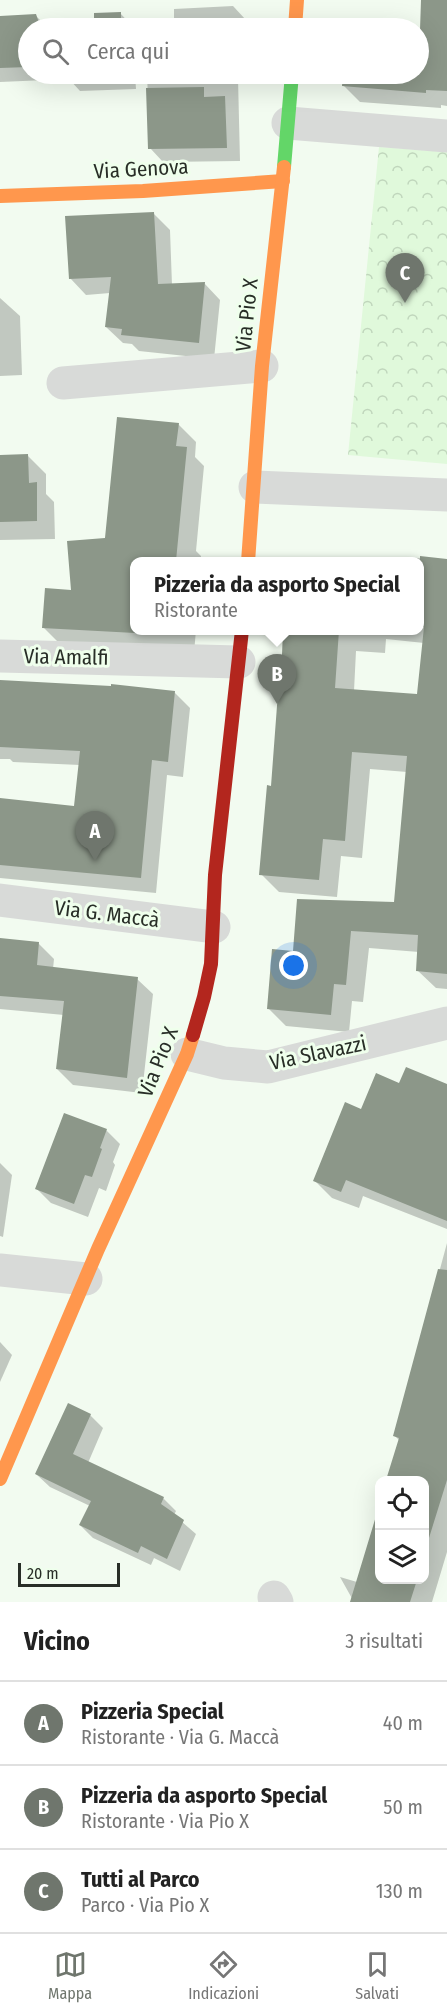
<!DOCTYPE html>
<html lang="it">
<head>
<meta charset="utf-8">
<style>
	body { margin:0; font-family:"Fira Sans Condensed",sans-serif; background:#f2f2f2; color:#222 }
	.controls { position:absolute; right:18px; bottom:18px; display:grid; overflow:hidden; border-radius:12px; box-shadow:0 6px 24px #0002 }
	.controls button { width:54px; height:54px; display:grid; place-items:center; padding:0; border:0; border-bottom:2px solid #e0e0e0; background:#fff; color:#222; font:30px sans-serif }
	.scale { position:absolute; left:18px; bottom:15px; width:102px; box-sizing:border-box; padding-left:6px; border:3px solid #282e27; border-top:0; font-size:16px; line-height:21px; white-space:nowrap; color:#282e27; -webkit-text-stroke:4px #efffec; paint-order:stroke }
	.you { position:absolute; left:294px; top:966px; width:21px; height:21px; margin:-15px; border:4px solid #fff; border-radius:50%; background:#1a73e8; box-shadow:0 0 0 9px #1a73e833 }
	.badge { display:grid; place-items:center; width:39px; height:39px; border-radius:50%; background:#6f766d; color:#fff; font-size:20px; font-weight:700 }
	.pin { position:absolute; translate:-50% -50px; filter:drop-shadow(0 2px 3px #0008) }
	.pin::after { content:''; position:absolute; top:32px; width:21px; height:18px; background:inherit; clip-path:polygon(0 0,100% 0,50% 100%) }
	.popup { position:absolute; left:130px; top:557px; width:294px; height:78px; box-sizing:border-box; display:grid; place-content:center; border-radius:12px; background:#fff; filter:drop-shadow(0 2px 4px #0005); font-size:20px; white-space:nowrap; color:#767676 }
	.popup b { font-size:22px; color:#222 }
	.popup::after { content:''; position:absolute; left:50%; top:100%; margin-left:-12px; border:12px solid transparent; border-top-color:#fff }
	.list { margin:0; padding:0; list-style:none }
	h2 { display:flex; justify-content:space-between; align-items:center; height:78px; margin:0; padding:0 24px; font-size:26px }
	h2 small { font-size:20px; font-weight:400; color:#767676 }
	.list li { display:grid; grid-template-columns:39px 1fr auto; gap:18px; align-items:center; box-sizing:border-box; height:84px; padding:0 24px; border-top:2px solid #e0e0e0 }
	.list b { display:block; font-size:22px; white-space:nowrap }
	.list p { margin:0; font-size:20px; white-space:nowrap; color:#767676 }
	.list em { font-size:20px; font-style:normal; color:#767676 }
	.icon { flex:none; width:33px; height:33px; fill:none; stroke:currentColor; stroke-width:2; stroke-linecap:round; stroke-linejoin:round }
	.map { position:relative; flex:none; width:447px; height:1602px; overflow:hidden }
	.search { position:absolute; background:#fff; box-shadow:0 6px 24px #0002; left:18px; right:18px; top:18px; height:66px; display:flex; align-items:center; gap:15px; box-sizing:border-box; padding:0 21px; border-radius:33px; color:#767676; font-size:22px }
	.sheet { height:330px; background:#fff }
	nav { display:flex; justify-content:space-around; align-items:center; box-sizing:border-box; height:84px; border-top:2px solid #e0e0e0; background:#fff; font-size:16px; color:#767676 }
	nav a { display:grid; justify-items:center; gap:3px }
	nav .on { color:#6f766d }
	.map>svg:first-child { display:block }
	.park { fill:url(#park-crowns) }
	.shadow { fill:#0003; fill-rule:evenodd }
	.building { fill:#8c9789 }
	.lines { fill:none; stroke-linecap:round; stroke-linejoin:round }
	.street { stroke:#d8dad8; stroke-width:33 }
	.fast { stroke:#63d668; stroke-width:14 }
	.slow { stroke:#ff974d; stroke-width:14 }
	.jam { stroke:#b3261e; stroke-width:14 }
	.labels { text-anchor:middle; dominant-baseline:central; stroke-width:6; stroke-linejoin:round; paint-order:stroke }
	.street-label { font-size:21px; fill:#282e27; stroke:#efffec }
</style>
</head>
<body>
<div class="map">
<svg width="447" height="1602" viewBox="0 0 447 1602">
	<defs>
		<pattern id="park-crowns" width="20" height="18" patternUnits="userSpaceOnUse" patternTransform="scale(1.5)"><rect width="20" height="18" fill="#e0f9db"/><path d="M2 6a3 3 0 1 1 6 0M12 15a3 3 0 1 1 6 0" fill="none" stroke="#c0d6bc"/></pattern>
	</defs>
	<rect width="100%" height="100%" fill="#f2fbf0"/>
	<path class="park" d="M379,147L447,152V464L348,455Z"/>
	<g class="shadow">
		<path d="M423,0H447V106L441,105V108L360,102L344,86V74H418Z"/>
		<path d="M233,6L246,20L247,28H174V9Z"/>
		<path d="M120,13L134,28H28V74H135L136,89L80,91L69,79L0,82V17L36,16L44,24L96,21Z"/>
		<path d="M339,26L376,28H339Z"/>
		<path d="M147,74H257V77L238,78L240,161L163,162L150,148Z"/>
		<path d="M154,214L170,230L172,285L204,283L220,300L214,359L139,351L132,344L123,343L106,327L110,293L86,295L70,278Z"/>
		<path d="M0,298L20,316L22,375L0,376Z"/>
		<path d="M178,424L196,442L195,457L204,466L196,551L201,556V562H134V630H196L194,653L62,646L44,628L72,592Z"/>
		<path d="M28,456L46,474V494L54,502L55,539L0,540V457Z"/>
		<path d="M417,558L447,561V989L436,988L417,970L419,952L369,948L363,1002L352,1001L349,1032L286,1026L268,1008L294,952L395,904L407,772L370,769L362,858L341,856L337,897L279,892L261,874L272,787L282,680L284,630H419V562H417ZM386,639L424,643L418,696L354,691L356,651L385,653Z"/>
		<path d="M0,692H174L190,708L183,777L167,775L156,893L0,878V800L76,808L80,765L13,762L10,759H0Z"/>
		<path d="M0,940L38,943L54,959L53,969L137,979L153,994L142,1093L73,1085L57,1069L64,1015L0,1009Z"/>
		<path d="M400,1085H447V1229L363,1196L359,1208L332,1198L314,1180L362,1111Z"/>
		<path d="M106,1130L120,1144L113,1162L115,1165L106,1191L99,1188L88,1217L51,1203L37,1189Z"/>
		<path d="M0,1163L12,1175L3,1237L0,1236Z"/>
		<path d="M447,1243V1552L432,1602H354L340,1577L357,1582L424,1580V1480H388L400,1441L395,1436Z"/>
		<path d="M0,1342L12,1355L0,1382Z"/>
		<path d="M90,1415L103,1428L88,1463L163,1498L176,1511L174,1515L196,1534L180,1571L154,1558L151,1565L93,1538L80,1525L90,1506L50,1487L36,1474Z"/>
	</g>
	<g class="building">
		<path d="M421,0H447V91L426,90V93L342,86L343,74H418V30H420Z"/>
		<path d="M121,12V28H28V67L0,68V16L36,14L39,23L94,20V13Z"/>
		<path d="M347,25L395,28H346Z"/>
		<path d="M65,74H122L123,76L65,78Z"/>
		<path d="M204,87V97L225,96L227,148L148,149L146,88Z"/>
		<path d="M154,212L158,284L205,282L199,343L121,335L122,329L105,327L111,277L69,279L65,216Z"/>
		<path d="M117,417L179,423L176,446L187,447L176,561H135V633L42,628L45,588L71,590L67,541L105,538Z"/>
		<path d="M28,454L29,483L37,482V521L0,522V455Z"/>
		<path d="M420,556L447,559V974L416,971L418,935L351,931L346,985L334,984L331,1015L267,1009L272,949L293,951L297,899L394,902L407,756L352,752L345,841L323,839L319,880L259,875L267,785L271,786L279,679H281L283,630H339L335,688L417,694L424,627L420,626Z"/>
		<path d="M0,680L111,686V684L175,691L168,762L152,760L141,878L0,865V798L74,806L80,751L0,747Z"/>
		<path d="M0,938L39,942L37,965L138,977L127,1078L56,1069L64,1001L0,996Z"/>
		<path d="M406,1067L447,1084V1221L346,1180L341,1192L313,1181L345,1102L361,1109L376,1073L399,1083Z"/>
		<path d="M64,1113L107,1129L100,1148L102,1149L92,1177L85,1175L74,1204L35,1189Z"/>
		<path d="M438,1269L447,1270V1480L424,1554V1480H386L399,1438L393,1436Z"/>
		<path d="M68,1403L91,1414L73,1454L164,1497L161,1504L184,1520L167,1559L141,1546L138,1553L79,1525L91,1501L35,1474Z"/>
		<path d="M380,1503V1580H417L410,1602H350Z"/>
	</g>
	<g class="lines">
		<g class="street">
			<path d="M288,123L447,136"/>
			<path d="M63,383L262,366"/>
			<path d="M255,487L447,495"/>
			<path d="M0,656L239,662"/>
			<path d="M0,900L214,927"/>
			<path d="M187,1054L224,1063L268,1067L447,1023"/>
			<path d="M0,1270L86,1279"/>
			<path d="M274,1597L277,1602"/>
		</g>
		<path class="fast" d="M284,167L292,74"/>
		<g class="slow">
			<path d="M295,28L297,0"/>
			<path d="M0,196L143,191L283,181"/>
			<path d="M248,562L262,366L284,167"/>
			<path d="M0,1479L98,1249L187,1054L193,1035"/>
		</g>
		<path class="jam" d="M193,1035L204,997L211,964L215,875L242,630"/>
	</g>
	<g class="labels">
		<g class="street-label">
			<text transform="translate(141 169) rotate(-3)">Via Genova</text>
			<text transform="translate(247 315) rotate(-84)">Via Pio X</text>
			<text transform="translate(66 657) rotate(1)">Via Amalfi</text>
			<text transform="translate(107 914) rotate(7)">Via G. Maccà</text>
			<text transform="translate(318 1053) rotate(-12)">Via Slavazzi</text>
			<text transform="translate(158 1062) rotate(-68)">Via Pio X</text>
		</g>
	</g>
</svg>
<div class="controls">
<button><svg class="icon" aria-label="locate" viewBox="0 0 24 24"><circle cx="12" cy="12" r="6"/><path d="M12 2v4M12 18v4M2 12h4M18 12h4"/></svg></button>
<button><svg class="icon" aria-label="layers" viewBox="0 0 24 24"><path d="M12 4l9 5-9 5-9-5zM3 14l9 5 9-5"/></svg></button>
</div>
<div class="scale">20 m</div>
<div class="you"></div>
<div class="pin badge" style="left:95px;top:861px">A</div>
<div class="pin badge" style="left:277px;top:704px">B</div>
<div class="popup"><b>Pizzeria da asporto Special</b>Ristorante</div>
<div class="pin badge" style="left:405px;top:303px">C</div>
<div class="search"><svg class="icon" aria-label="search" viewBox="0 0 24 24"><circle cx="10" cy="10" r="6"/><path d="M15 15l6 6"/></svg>Cerca qui</div>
</div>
<section class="sheet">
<h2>Vicino<small>3 risultati</small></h2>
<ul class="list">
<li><span class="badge">A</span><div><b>Pizzeria Special</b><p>Ristorante · Via G. Maccà</p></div><em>40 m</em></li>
<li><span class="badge">B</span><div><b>Pizzeria da asporto Special</b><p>Ristorante · Via Pio X</p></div><em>50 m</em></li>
<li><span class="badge">C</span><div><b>Tutti al Parco</b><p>Parco · Via Pio X</p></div><em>130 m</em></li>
</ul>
</section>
<nav>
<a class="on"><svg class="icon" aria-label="map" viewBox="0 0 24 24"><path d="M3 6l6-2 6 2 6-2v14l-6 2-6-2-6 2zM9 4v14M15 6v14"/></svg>Mappa</a>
<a><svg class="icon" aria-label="directions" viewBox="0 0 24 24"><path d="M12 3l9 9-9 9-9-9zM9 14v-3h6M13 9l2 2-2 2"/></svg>Indicazioni</a>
<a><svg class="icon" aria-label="saved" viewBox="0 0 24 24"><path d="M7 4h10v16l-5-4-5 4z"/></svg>Salvati</a>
</nav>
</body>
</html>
